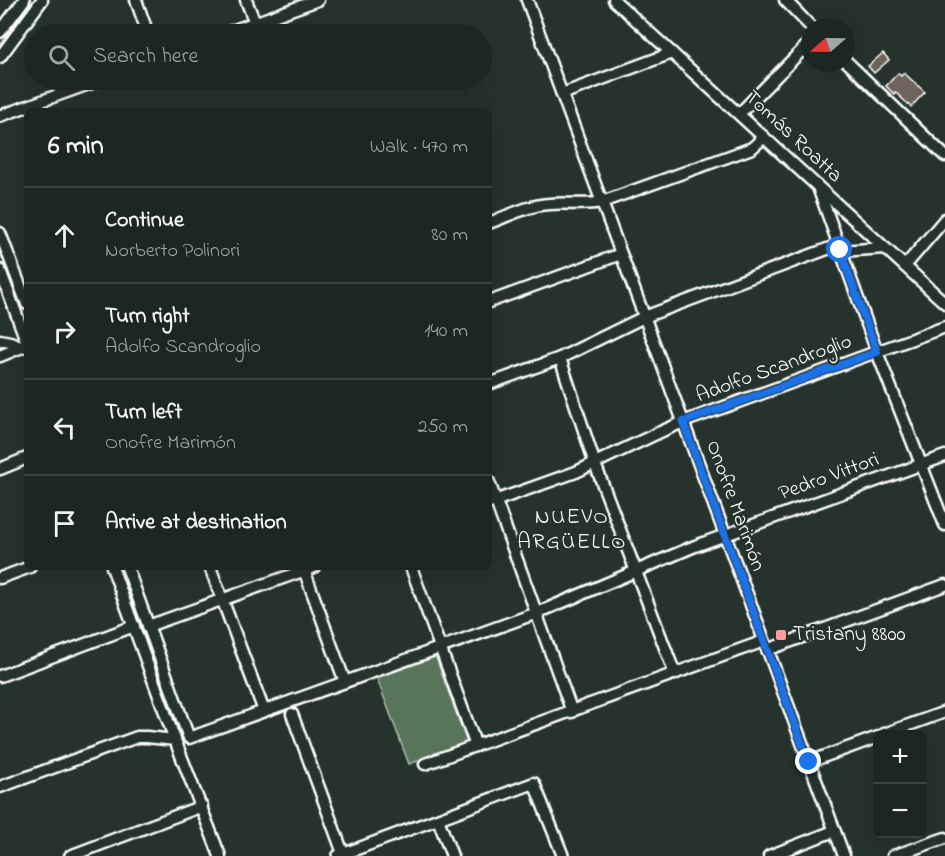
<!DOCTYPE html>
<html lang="en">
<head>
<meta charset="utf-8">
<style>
	body { margin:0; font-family:"Indie Flower",sans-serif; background:#29322f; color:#f1f3f6 }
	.controls { position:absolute; right:18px; bottom:18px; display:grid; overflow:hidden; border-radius:9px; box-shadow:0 6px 24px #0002 }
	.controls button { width:54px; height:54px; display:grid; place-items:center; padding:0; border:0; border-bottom:2px solid #3a4340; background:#1c2622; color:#f1f3f6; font:30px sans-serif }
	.compass { position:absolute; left:801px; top:18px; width:54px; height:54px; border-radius:50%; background:#1c2622; box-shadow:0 6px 24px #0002; rotate:250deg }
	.stop { position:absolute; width:18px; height:18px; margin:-14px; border:4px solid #1a73e8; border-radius:50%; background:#fff }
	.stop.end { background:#1a73e8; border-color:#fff; box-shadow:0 2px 6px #0008 }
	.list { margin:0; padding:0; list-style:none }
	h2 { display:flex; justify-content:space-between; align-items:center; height:78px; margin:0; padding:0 24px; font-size:26px }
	h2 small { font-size:20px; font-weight:400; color:#a0a5a5 }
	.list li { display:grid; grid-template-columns:39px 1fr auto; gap:18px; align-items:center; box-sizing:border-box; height:96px; padding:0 24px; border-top:2px solid #3a4340 }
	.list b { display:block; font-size:22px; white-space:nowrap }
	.list p { margin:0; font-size:20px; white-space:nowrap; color:#a0a5a5 }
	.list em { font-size:20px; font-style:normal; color:#a0a5a5 }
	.icon { flex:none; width:33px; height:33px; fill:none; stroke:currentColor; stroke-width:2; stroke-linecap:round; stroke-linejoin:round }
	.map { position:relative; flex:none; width:945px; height:856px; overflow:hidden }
	.search { position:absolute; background:#1c2622; box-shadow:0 6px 24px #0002; left:24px; top:24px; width:468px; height:66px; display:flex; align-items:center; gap:15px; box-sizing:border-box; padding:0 21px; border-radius:33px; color:#a0a5a5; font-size:22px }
	.panel { position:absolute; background:#1c2622; box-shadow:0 6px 24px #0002; left:24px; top:108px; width:468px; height:462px; border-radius:9px }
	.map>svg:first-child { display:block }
	.green { fill:#58745b; stroke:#acbaad; stroke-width:1.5 }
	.building { fill:#70635c; stroke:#fff; stroke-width:1.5 }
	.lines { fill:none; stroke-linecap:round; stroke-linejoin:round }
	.minor-casing { stroke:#fff; stroke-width:15 }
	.minor { stroke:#26332d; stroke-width:10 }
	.route { stroke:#1a73e8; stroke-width:8 }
	.poi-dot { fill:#ff9aa2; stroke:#26332d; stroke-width:2 }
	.labels { text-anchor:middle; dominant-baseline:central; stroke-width:4.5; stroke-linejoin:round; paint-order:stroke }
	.street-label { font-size:21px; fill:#fff; stroke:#26332d }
	.poi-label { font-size:21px; fill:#fff; stroke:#26332d; text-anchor:start }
	.neighbourhood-label { font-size:22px; letter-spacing:1.5px; fill:#fff; stroke:#26332d }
</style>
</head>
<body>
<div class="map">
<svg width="945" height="856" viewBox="0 0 945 856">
	<rect width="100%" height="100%" fill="#26332d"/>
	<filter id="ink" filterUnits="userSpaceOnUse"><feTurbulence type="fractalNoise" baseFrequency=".0167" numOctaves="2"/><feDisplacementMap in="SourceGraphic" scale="12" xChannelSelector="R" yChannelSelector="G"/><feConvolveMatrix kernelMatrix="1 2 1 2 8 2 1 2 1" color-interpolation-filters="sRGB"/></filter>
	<g filter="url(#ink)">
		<path class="green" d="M435,655L467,743L409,764L376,676Z"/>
		<g class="building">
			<path d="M883,53L889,60L874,73L868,66Z"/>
			<path d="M898,73L901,76L904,73L925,92L911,107L895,92L894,94L886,86Z"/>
		</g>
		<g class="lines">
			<defs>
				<g id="minor">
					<path d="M136,0L148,34"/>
					<path d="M246,0L255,23"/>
					<path d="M527,0L844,856"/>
					<path d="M614,0L945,303"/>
					<path d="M785,0L811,27"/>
					<path d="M0,32L24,0"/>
					<path d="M223,34L318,0"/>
					<path d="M0,57L42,0"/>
					<path d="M846,61L945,156"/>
					<path d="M562,94L672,53"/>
					<path d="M739,114L810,42"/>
					<path d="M0,116L100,80"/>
					<path d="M819,190L877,352L945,525"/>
					<path d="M489,223C508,216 529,205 549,204C567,202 585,206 602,202L752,148L764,137"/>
					<path d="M0,233L27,304"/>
					<path d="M840,251L885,248"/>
					<path d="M905,266L945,219"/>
					<path d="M0,270L27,343"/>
					<path d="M489,302L621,254"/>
					<path d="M0,340L10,342L23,347"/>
					<path d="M0,356L27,345"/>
					<path d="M560,358L595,464L675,674"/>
					<path d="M489,384L560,358L644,317L838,245"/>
					<path d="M0,469L27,458"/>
					<path d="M489,482L572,712"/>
					<path d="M489,503L576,472L658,433L683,422L945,327"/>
					<path d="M112,567L175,740L220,856"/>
					<path d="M127,567L189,738L537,613L695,546L945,456"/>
					<path d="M210,567L264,711"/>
					<path d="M303,567L345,682"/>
					<path d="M411,567L476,746"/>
					<path d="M0,578L30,567"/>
					<path d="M148,626L314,567"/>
					<path d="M767,650L945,585"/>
					<path d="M0,676L134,626"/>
					<path d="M292,714L344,856"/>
					<path d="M884,734L945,712"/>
					<path d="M809,762L878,737"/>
					<path d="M425,764L764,641"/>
					<path d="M0,787L137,737H147L175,740"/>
					<path d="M438,819L452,856"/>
					<path d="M70,856L202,806"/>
					<path d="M338,856L534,783L563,856"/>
					<path d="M769,856L834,831"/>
					<path d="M893,856L945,838"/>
				</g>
			</defs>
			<use href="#minor" class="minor-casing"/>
			<use href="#minor" class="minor"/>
		</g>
	</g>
	<g class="lines" filter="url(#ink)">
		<path class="route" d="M809,762L683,422L877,352L840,250"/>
	</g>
	<rect class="poi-dot" x="775" y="629" width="12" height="12" rx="3"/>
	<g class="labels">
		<g class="street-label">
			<text transform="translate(793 137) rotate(43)">Tomás Roatta</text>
			<text transform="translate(774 369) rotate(-20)">Adolfo Scandroglio</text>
			<text transform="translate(829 477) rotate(-20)">Pedro Vittori</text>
			<text transform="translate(735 506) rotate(70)">Onofre Marimón</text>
		</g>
		<g class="poi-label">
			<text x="793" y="635">Tristany 8800</text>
		</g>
		<g class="neighbourhood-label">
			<text x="572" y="518">NUEVO<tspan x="572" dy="25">ARGÜELLO</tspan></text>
		</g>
	</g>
</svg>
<div class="controls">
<button>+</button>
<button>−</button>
</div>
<svg class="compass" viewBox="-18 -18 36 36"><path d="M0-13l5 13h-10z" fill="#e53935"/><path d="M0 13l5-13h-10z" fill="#a0a5a5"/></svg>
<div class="stop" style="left:840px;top:250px"></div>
<div class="stop end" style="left:809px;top:762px"></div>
<div class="search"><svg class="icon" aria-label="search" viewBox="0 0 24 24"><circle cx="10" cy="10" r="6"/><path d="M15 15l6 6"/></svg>Search here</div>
<section class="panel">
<h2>6 min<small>Walk · 470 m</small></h2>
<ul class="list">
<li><svg class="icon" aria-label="ahead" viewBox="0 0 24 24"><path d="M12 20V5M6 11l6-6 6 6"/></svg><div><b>Continue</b><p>Norberto Polinori</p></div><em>80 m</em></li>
<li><svg class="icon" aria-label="right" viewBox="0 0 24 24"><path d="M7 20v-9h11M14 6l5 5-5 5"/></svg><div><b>Turn right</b><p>Adolfo Scandroglio</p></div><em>140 m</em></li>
<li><svg class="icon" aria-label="left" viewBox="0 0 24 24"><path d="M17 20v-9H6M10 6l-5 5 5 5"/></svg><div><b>Turn left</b><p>Onofre Marimón</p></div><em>250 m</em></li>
<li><svg class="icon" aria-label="arrive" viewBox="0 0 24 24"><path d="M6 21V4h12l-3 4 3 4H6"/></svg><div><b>Arrive at destination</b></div></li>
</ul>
</section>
</div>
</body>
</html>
